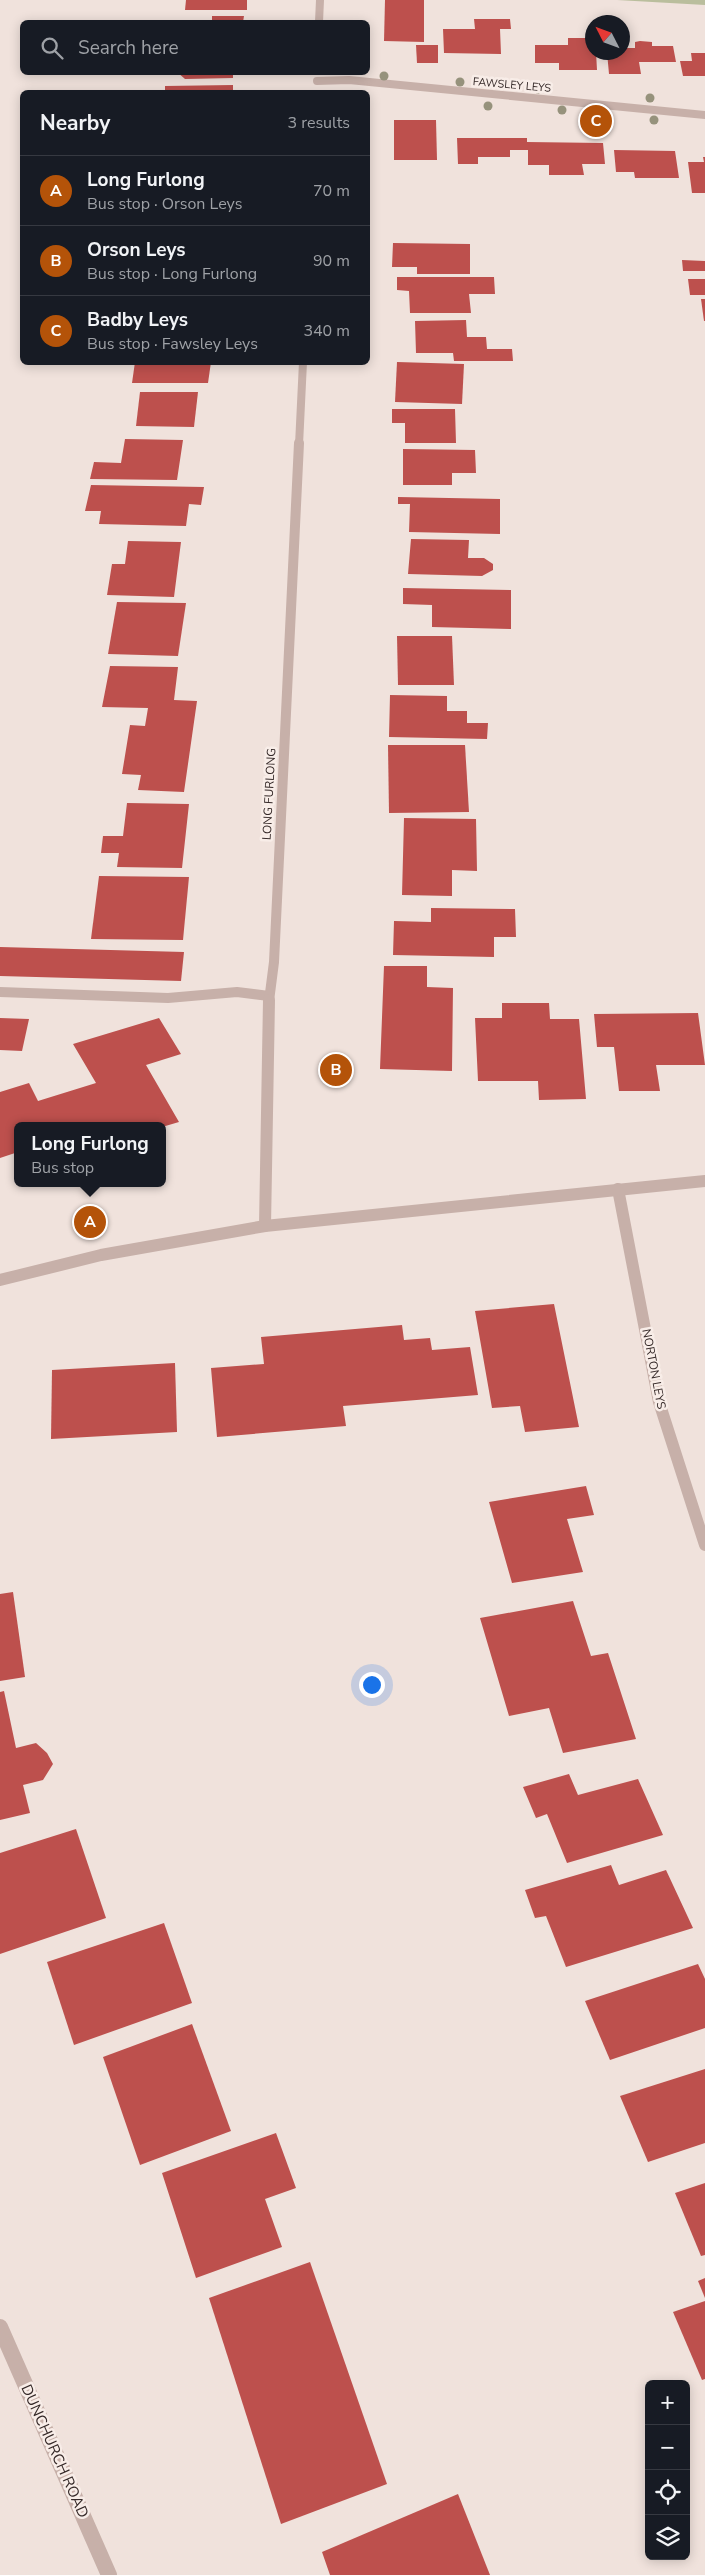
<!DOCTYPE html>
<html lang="en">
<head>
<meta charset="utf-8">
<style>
	body { margin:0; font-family:"Nunito Sans",sans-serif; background:#20242c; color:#f1f3f6 }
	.controls { position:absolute; right:15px; bottom:15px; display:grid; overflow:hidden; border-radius:8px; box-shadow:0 2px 12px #0003 }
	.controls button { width:45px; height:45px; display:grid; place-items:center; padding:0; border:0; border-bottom:1px solid #363941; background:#171b24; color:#f1f3f6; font:25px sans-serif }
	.compass { position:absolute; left:585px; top:15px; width:45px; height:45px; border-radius:50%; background:#171b24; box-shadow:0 2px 12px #0003; rotate:312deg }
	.you { position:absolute; left:371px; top:1684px; width:18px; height:18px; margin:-12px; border:4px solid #fff; border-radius:50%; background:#1a73e8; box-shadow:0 0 0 8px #1a73e833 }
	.badge { display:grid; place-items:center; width:32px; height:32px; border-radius:50%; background:#b45309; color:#fff; font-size:16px; font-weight:700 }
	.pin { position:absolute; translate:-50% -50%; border:2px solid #fff; box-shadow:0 1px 5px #0006 }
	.popup { position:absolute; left:14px; top:1122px; width:152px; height:65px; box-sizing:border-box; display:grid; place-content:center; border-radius:8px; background:#171b24; filter:drop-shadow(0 1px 4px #0005); font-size:16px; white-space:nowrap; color:#9ea1a6 }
	.popup b { font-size:19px; color:#f1f3f6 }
	.popup::after { content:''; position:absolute; left:50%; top:100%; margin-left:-10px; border:10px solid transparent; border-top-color:#171b24 }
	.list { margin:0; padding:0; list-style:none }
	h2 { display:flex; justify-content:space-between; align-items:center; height:65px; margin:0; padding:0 20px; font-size:21px }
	h2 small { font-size:16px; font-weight:400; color:#9ea1a6 }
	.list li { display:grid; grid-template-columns:32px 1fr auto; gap:15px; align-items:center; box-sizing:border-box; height:70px; padding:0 20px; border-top:1px solid #363941 }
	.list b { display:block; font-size:19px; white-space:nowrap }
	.list p { margin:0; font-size:16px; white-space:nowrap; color:#9ea1a6 }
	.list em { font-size:16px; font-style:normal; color:#9ea1a6 }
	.icon { flex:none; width:28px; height:28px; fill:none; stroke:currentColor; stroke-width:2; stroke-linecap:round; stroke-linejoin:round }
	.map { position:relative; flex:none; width:705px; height:2575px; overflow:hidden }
	.search { position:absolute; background:#171b24; box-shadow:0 2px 12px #0003; left:20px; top:20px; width:350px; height:55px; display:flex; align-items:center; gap:12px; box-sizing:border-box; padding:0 18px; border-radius:8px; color:#9ea1a6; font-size:19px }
	.panel { position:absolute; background:#171b24; box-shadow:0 2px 12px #0003; left:20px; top:90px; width:350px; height:275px; border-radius:8px }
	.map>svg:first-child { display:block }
	.green { fill:#babe9d }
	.building { fill:#bd504d }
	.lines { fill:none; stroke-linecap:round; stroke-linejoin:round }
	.minor-far3 { stroke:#c7b0a9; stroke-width:8 }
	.minor-far2 { stroke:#c7b0a9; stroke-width:10 }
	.minor-far1 { stroke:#c7b0a9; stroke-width:12 }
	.minor { stroke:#c7b0a9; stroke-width:16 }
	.tree { fill:#96927c }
	.labels { text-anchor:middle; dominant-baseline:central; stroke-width:5; stroke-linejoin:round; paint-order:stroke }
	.far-street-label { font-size:11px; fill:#352928; stroke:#f8ede8 }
	.street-label { font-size:12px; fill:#352928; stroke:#f8ede8 }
	.near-street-label { font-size:15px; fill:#352928; stroke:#f8ede8 }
</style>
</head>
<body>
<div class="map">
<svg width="705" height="2575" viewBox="0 0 705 2575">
	<rect width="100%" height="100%" fill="#f0e2dc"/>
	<path class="green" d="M617,0H705V5Z"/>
	<g class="building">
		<path d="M186,0H247V10H185Z"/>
		<path d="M385,0H424V42L384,41Z"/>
		<path d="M212,16H244L243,22H212Z"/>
		<path d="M474,19H510L511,29H500L501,54L444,53L443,29H475Z"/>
		<path d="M568,38H592V52H596L597,70H559V63H535V45H568Z"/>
		<path d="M640,41L652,42V46H673L676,62H639L641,74H609L607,52H622V48H635V42Z"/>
		<path d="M416,45H438V63H417Z"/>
		<path d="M691,53H705V76H683L680,61H692Z"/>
		<path d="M177,72H233V78L185,79Z"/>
		<path d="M233,85V92H165V86Z"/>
		<path d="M394,120H436L437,160H394Z"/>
		<path d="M457,138H527V142L603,143L605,164H582L584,175H549V165H528V150H510V157H478V164H458Z"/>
		<path d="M614,150L675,151L679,178H635L634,172H616Z"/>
		<path d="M703,157H705V193H692L688,162H704Z"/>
		<path d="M393,243L470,244V274H417V267H392Z"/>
		<path d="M682,260L705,261V271H683Z"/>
		<path d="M397,277H494L495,294H469L471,313H410L409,291L397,290Z"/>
		<path d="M688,279H705V295H690Z"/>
		<path d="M701,299H705V321H704Z"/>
		<path d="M466,320L467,337H486L487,349H512L513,361H454L453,353H416L415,321Z"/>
		<path d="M135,362H211L208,383H132Z"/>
		<path d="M397,362L464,364L462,404L395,402Z"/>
		<path d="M140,392H198L194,427L136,426Z"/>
		<path d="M392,409H455L456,443H405V423H392Z"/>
		<path d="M125,439L183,440L177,480L90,479L94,462L121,463Z"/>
		<path d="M403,449L475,450L476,473H452V485H403Z"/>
		<path d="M91,485L204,487L201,505L189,504L186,526L99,524L101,511H85Z"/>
		<path d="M398,497L500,499V534L409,532L410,504H398Z"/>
		<path d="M411,539L469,540L468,558H484L493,564V570L482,576L408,574Z"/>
		<path d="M128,541L181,542L174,597L107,595L112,564H125Z"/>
		<path d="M403,588L511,590V629L432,627V605L403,604Z"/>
		<path d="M117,602L186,603L178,656L108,654Z"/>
		<path d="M397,636H452L454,685H398Z"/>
		<path d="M110,666L178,667L174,700L197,701L184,792L138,790L141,775L122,774L130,725L145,726L148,708L102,707Z"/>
		<path d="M390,695L447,696V711H467V723H488L487,739L389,737Z"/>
		<path d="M388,745H465L469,812L389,813Z"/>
		<path d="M127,803L189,804L182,868L117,867L119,853H101L103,836H123Z"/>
		<path d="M404,818L476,819L477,871L452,870V896L402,895Z"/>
		<path d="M99,876L189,877L183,940L91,939Z"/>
		<path d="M431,908L515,909L516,937H494V957L393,955L394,921L431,922Z"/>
		<path d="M0,947L184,952L181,981L0,976Z"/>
		<path d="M384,966H427V987L453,988L452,1071L380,1069Z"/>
		<path d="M502,1003H549L550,1019H579L586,1099L539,1100L538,1081H478L475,1018H502Z"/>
		<path d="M698,1013L705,1065H656L660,1091H619L614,1047H597L594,1014Z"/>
		<path d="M0,1018L29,1019L22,1051L0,1050Z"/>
		<path d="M159,1018L181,1054L146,1065L179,1122L162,1127L18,1126V1152L0,1158V1092L29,1083L38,1101L96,1083L73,1044Z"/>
		<path d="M554,1304L579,1427L525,1432L520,1406L492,1408L475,1311Z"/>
		<path d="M402,1325L404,1340L430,1338L432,1350L470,1347L478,1395L343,1406L346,1426L217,1437L211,1368L264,1364L261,1337Z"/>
		<path d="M175,1363L177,1432L51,1439L52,1370Z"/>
		<path d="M586,1486L594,1515L567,1519L583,1572L512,1583L489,1502Z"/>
		<path d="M13,1592L25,1677L0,1681V1594Z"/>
		<path d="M573,1601L591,1656L608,1653L636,1739L563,1753L549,1708L509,1716L480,1618Z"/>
		<path d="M4,1691L16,1748L36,1743L47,1753L53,1764L43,1780L23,1785L30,1813L0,1820V1692Z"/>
		<path d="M569,1774L578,1795L638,1779L663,1835L567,1863L547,1814L536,1818L523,1787Z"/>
		<path d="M76,1829L106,1918L0,1954V1853Z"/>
		<path d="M611,1865L619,1885L666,1870L693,1928L566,1967L546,1916L535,1918L525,1890Z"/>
		<path d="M164,1923L192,2003L74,2045L47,1962Z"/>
		<path d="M698,1964L705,1979V2028L610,2060L585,2001Z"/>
		<path d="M192,2024L231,2131L140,2165L103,2057Z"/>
		<path d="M705,2069V2143L648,2162L620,2096Z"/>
		<path d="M276,2133L296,2188L265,2199L282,2247L196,2278L162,2173Z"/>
		<path d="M705,2183V2255L701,2256L675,2193Z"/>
		<path d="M310,2262L387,2484L281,2524L209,2298Z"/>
		<path d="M705,2278V2298L698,2281Z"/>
		<path d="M705,2301V2379L702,2380L673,2312Z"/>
		<path d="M458,2494L490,2575H330L322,2552Z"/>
	</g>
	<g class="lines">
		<g class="minor-far3">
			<path d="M319,22L320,0"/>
			<path d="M317,81L349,80L705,115"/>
			<path d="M299,445L303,362"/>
		</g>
		<g class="minor-far2">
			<path d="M0,992L168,998L237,992L269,996"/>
			<path d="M269,1001L274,962L299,443"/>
		</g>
		<g class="minor-far1">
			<path d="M618,1189L659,1402L705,1545"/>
			<path d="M265,1226L269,1000"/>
			<path d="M0,1280L101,1255L265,1226L705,1181"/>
		</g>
		<path class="minor" d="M0,2327L109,2575"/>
	</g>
	<g class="tree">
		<circle cx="384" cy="76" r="4.5"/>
		<circle cx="460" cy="82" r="4.5"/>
		<circle cx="538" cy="89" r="4.5"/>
		<circle cx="650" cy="98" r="4.5"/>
		<circle cx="488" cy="106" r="4.5"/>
		<circle cx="562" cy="110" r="4.5"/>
		<circle cx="654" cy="120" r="4.5"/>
	</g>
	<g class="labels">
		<g class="far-street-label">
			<text transform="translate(512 85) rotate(5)">FAWSLEY LEYS</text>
		</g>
		<g class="street-label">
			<text transform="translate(269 794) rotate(-87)">LONG FURLONG</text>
			<text transform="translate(654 1369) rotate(79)">NORTON LEYS</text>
		</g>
		<g class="near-street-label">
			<text transform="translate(55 2451) rotate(66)">DUNCHURCH ROAD</text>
		</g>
	</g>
</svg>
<div class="controls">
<button>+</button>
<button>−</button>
<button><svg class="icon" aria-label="locate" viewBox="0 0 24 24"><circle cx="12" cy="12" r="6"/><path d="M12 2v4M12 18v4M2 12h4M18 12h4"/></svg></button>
<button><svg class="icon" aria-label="layers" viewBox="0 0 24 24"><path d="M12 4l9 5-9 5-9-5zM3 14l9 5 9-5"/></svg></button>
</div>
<svg class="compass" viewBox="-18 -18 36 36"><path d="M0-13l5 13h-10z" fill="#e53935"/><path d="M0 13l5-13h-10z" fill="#9ea1a6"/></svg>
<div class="you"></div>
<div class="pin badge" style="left:90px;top:1222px">A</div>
<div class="popup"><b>Long Furlong</b>Bus stop</div>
<div class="pin badge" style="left:336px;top:1070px">B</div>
<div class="pin badge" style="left:596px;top:121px">C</div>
<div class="search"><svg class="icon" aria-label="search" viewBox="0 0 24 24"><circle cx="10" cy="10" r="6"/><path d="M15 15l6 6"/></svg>Search here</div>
<section class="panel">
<h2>Nearby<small>3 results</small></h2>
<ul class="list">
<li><span class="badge">A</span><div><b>Long Furlong</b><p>Bus stop · Orson Leys</p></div><em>70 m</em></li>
<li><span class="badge">B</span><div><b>Orson Leys</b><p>Bus stop · Long Furlong</p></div><em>90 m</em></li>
<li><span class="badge">C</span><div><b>Badby Leys</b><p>Bus stop · Fawsley Leys</p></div><em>340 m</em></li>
</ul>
</section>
</div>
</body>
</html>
